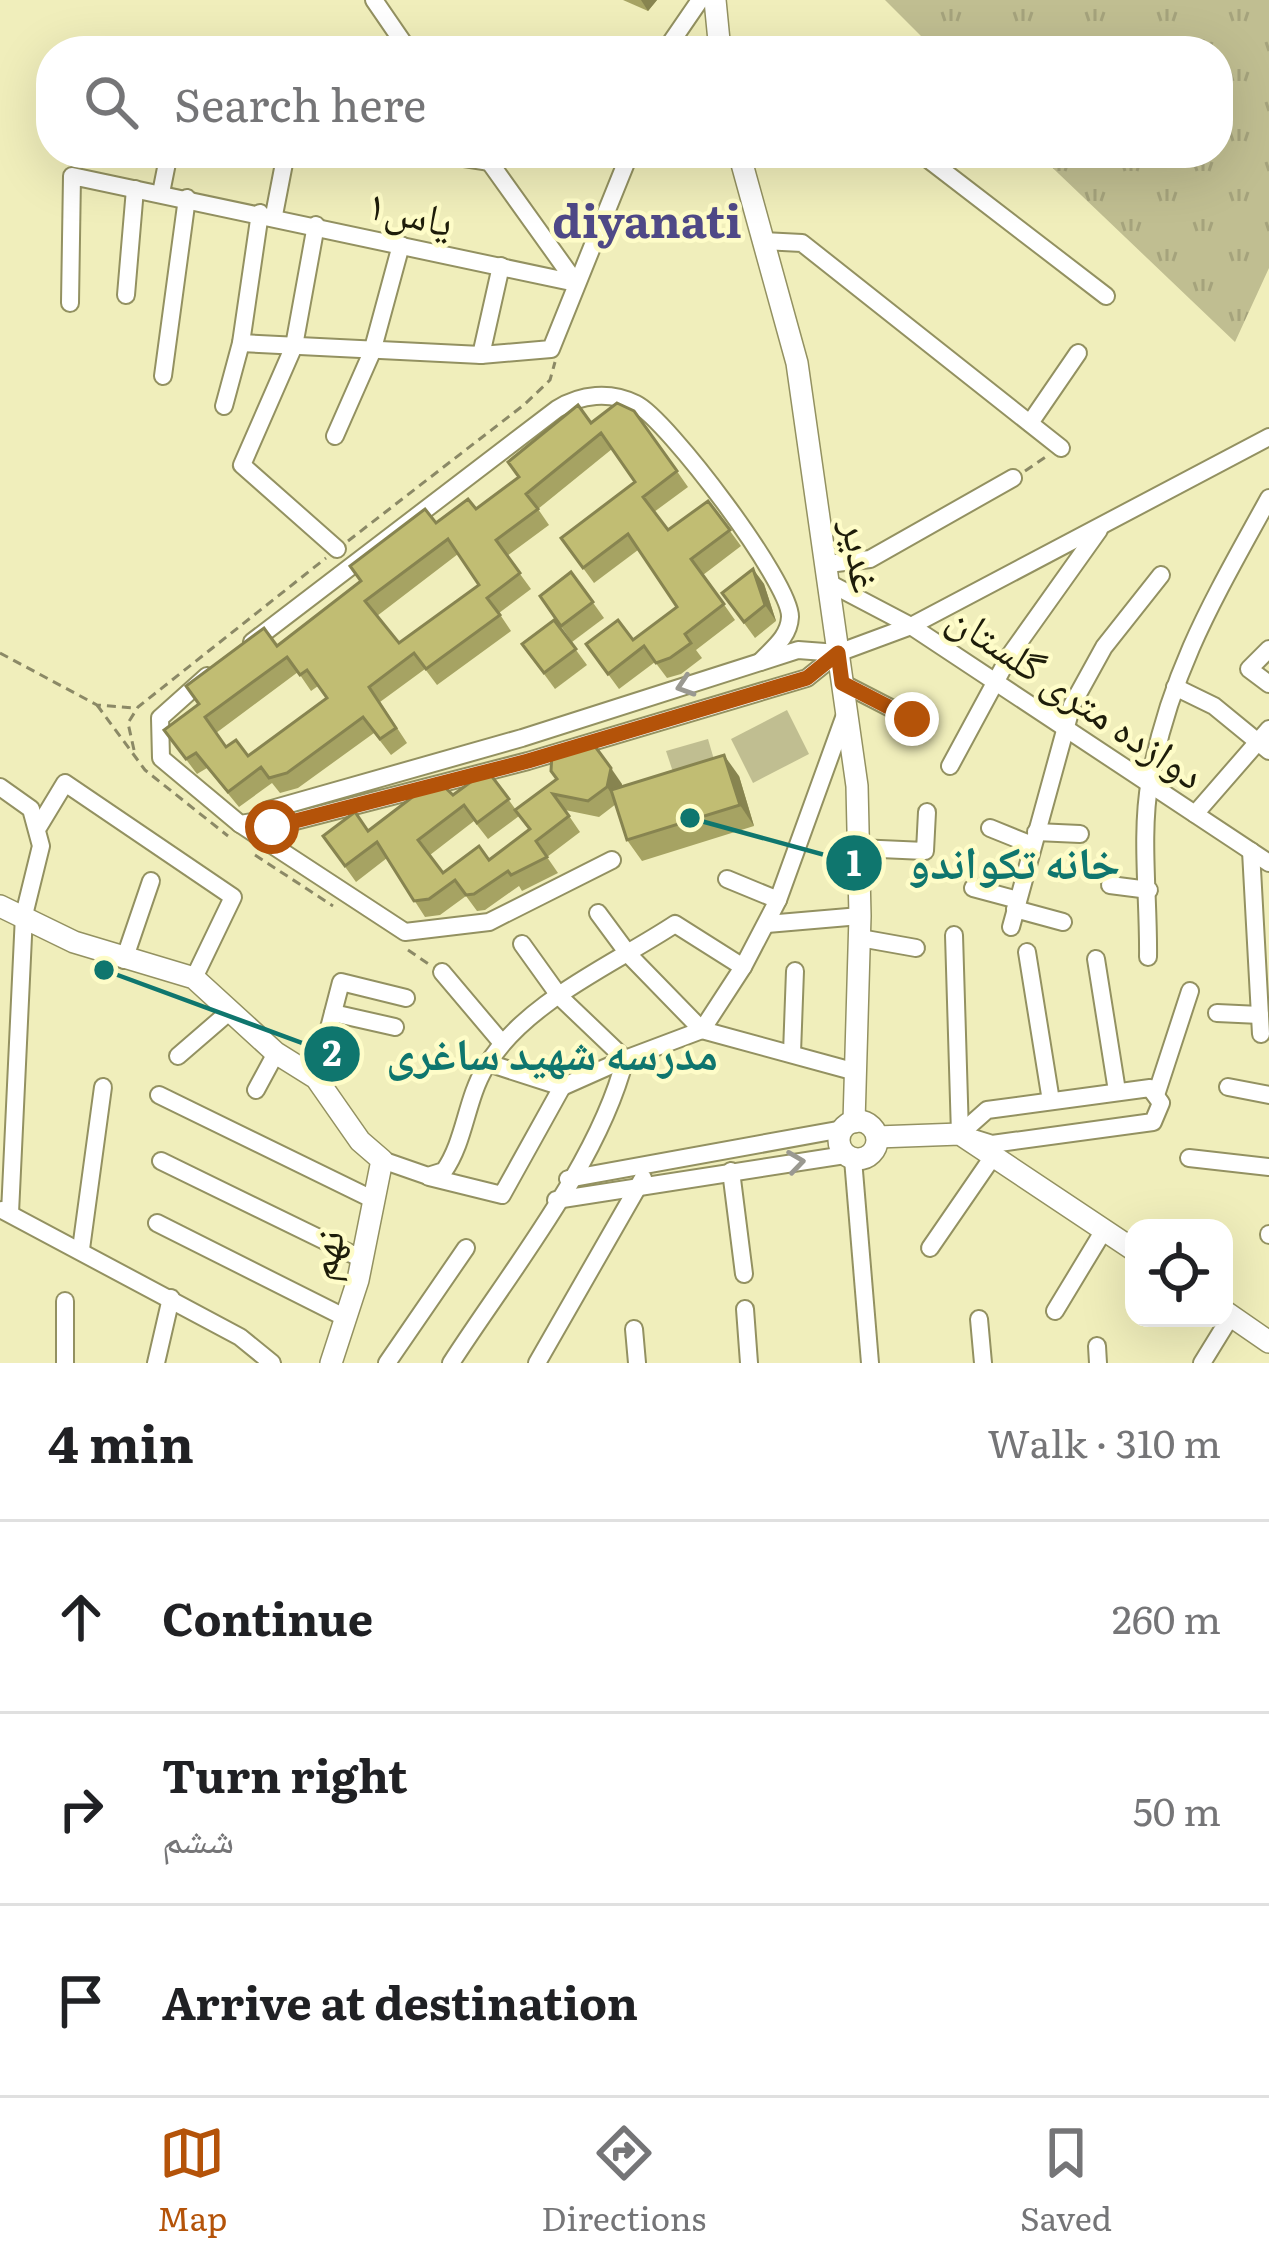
<!DOCTYPE html>
<html lang="en">
<head>
<meta charset="utf-8">
<style>
	body { margin:0; font-family:Literata,"Noto Naskh Arabic",serif; background:#f2f2f2; color:#202124 }
	.controls { position:absolute; right:36px; bottom:36px; display:grid; overflow:hidden; border-radius:24px; box-shadow:0 12px 48px #0002 }
	.controls button { width:108px; height:108px; display:grid; place-items:center; padding:0; border:0; border-bottom:3px solid #e0e0e0; background:#fff; color:#202124; font:60px sans-serif }
	.stop { position:absolute; width:36px; height:36px; margin:-27px; border:9px solid #b45309; border-radius:50%; background:#fff }
	.stop.end { background:#b45309; border-color:#fff; box-shadow:0 3px 12px #0008 }
	.list { margin:0; padding:0; list-style:none }
	h2 { display:flex; justify-content:space-between; align-items:center; height:156px; margin:0; padding:0 48px; font-size:51px }
	h2 small { font-size:39px; font-weight:400; color:#757577 }
	.list li { display:grid; grid-template-columns:78px 1fr auto; gap:36px; align-items:center; box-sizing:border-box; height:192px; padding:0 48px; border-top:3px solid #e0e0e0 }
	.list b { display:block; font-size:45px; white-space:nowrap }
	.list p { margin:0; font-size:39px; white-space:nowrap; color:#757577 }
	.list em { font-size:39px; font-style:normal; color:#757577 }
	.icon { flex:none; width:66px; height:66px; fill:none; stroke:currentColor; stroke-width:2; stroke-linecap:round; stroke-linejoin:round }
	.map { position:relative; flex:none; width:1269px; height:1363px; overflow:hidden }
	.search { position:absolute; background:#fff; box-shadow:0 12px 48px #0002; left:36px; right:36px; top:36px; height:132px; display:flex; align-items:center; gap:30px; box-sizing:border-box; padding:0 42px; border-radius:48px; color:#757577; font-size:45px }
	.sheet { height:732px; background:#fff }
	nav { display:flex; justify-content:space-around; align-items:center; box-sizing:border-box; height:168px; border-top:3px solid #e0e0e0; background:#fff; font-size:33px; color:#757577 }
	nav a { display:grid; justify-items:center; gap:6px }
	nav .on { color:#b45309 }
	.map>svg:first-child { display:block }
	.grass { fill:url(#grass-tufts) }
	.green { fill:#c0be91 }
	.lines { fill:none; stroke-linecap:round; stroke-linejoin:round }
	.minor-casing { stroke:#939161; stroke-width:20 }
	.major-casing { stroke:#939161; stroke-width:24 }
	.path { stroke:#8b8966; stroke-width:3; stroke-dasharray:9 6; stroke-linecap:butt }
	.minor { stroke:#fff; stroke-width:16 }
	.major { stroke:#fff; stroke-width:21 }
	.wall { fill:#a6a363; fill-rule:evenodd }
	.shaded-wall { fill:#878450 }
	.building { fill:#c1bd73; stroke:#878450; stroke-width:3; fill-rule:evenodd }
	.oneway { stroke:#9a9991 }
	.route { stroke:#b45309; stroke-width:15 }
	.labels { text-anchor:middle; dominant-baseline:central; stroke-width:9; stroke-linejoin:round; paint-order:stroke }
	.street-label { font-size:42px; fill:#1e1d0a; stroke:#fefcc8 }
	.neighbourhood-label { font-size:45px; font-weight:bold; fill:#4f4987; stroke:#fefcc8 }
	.leader { fill:none; stroke:#0f766e; stroke-width:4.5 }
	.callout-dot { fill:#0f766e; stroke:#fefcc8; stroke-width:4.5 }
	.mark-label { font-size:36px; text-anchor:middle; font-weight:bold; fill:#fff }
	.callout-label { font-size:45px; text-anchor:middle; font-weight:bold; fill:#0f766e; stroke:#fefcc8; stroke-width:9; stroke-linejoin:round; paint-order:stroke }
</style>
</head>
<body>
<div class="map">
<svg width="1269" height="1363" viewBox="0 0 1269 1363">
	<defs>
		<pattern id="grass-tufts" width="24" height="20" patternUnits="userSpaceOnUse" patternTransform="scale(3)"><rect width="24" height="20" fill="#c0be91"/><path d="M3 7l-1-3M5 7V3M7 7l1-3M15 17l-1-3M17 17v-4M19 17l1-3" fill="none" stroke="#a5a37c"/></pattern>
	</defs>
	<rect width="100%" height="100%" fill="#f0eebb"/>
	<path class="grass" d="M885,0H1269V268L1235,342L1037,153H1218V51H936Z"/>
	<g class="green">
		<path d="M787,710L809,754L753,783L731,739Z"/>
		<path d="M708,739L715,763L674,775L666,751Z"/>
	</g>
	<g class="lines">
		<defs>
			<g id="minor">
				<path d="M374,0L409,51"/>
				<path d="M665,51L700,0"/>
				<path d="M432,153L490,162"/>
				<path d="M483,153L576,283"/>
				<path d="M920,153L1106,296"/>
				<path d="M161,193L169,153"/>
				<path d="M274,215L286,153"/>
				<path d="M316,225L294,346L242,465L337,549"/>
				<path d="M763,241L802,243L1061,448"/>
				<path d="M126,295L135,189"/>
				<path d="M70,303L72,176L576,283"/>
				<path d="M241,343L481,355L551,349L630,153"/>
				<path d="M481,355L501,266"/>
				<path d="M163,376L187,198"/>
				<path d="M224,406L241,343L260,213"/>
				<path d="M1030,423L1078,353"/>
				<path d="M335,436L372,352L401,245"/>
				<path d="M828,564L870,559L1013,478"/>
				<path d="M831,584L911,626L1269,863"/>
				<path d="M252,642L557,409C581,394 610,391 636,404C667,419 791,583 790,617C789,637 773,648 760,662"/>
				<path d="M1269,649L1249,669L1269,684"/>
				<path d="M838,653L798,650L522,738L268,810L258,821L272,827L528,761L807,678L838,653L911,626L1269,437"/>
				<path d="M207,676L160,718L161,758L240,824L258,821"/>
				<path d="M842,683L912,719"/>
				<path d="M1175,687L1214,706L1269,751"/>
				<path d="M950,766L1010,655L1099,530"/>
				<path d="M0,787L31,809L41,846L24,915L10,1213"/>
				<path d="M1195,814L1269,729"/>
				<path d="M240,824L405,932L489,922L612,860"/>
				<path d="M39,826L65,783L233,897L194,978"/>
				<path d="M990,828L1032,845"/>
				<path d="M1036,832L1080,834"/>
				<path d="M858,848L925,851L927,812"/>
				<path d="M1251,851L1261,1034"/>
				<path d="M727,879L778,900"/>
				<path d="M1110,885L1149,890"/>
				<path d="M973,888L1018,900"/>
				<path d="M1015,909L1063,922"/>
				<path d="M598,913L629,955L702,1030L856,1072"/>
				<path d="M767,924L860,916"/>
				<path d="M1011,927L1072,705L1104,647L1161,575"/>
				<path d="M954,935L960,1134"/>
				<path d="M860,938L916,948"/>
				<path d="M1027,952L1051,1101"/>
				<path d="M1148,957C1149,901 1140,835 1150,780C1171,668 1216,595 1269,498"/>
				<path d="M1096,959L1117,1091"/>
				<path d="M124,960L151,881"/>
				<path d="M442,972L502,1043"/>
				<path d="M333,1013L395,1027"/>
				<path d="M1217,1013L1260,1015"/>
				<path d="M792,1053L795,971"/>
				<path d="M178,1056L229,1012"/>
				<path d="M488,1063L562,1087L625,1059L560,997L522,944"/>
				<path d="M316,1078L341,982L406,998"/>
				<path d="M1228,1087L1269,1095"/>
				<path d="M1150,1088L1161,1103L1153,1122L992,1144L960,1134L987,1110Z"/>
				<path d="M256,1090L276,1053"/>
				<path d="M1157,1092L1190,991"/>
				<path d="M159,1095L374,1200"/>
				<path d="M1189,1158L1269,1167"/>
				<path d="M853,1159L870,1363"/>
				<path d="M382,1160L428,1176L444,1171C465,1141 466,1100 485,1068C524,1002 613,965 675,924L743,967"/>
				<path d="M161,1161L362,1259"/>
				<path d="M731,1171L744,1274"/>
				<path d="M429,1177L502,1195L562,1087"/>
				<path d="M568,1179L843,1129"/>
				<path d="M556,1200L845,1155"/>
				<path d="M2,1210L240,1337L272,1363"/>
				<path d="M157,1223L346,1318"/>
				<path d="M1269,1234V1235"/>
				<path d="M930,1248L994,1155"/>
				<path d="M81,1249L103,1087"/>
				<path d="M745,1309L749,1363"/>
				<path d="M1055,1311L1104,1230"/>
				<path d="M979,1319L983,1363"/>
				<path d="M634,1329L637,1363"/>
				<path d="M1097,1346L1098,1363"/>
				<path d="M65,1363V1301"/>
				<path d="M156,1363L171,1298"/>
				<path d="M387,1363L466,1248"/>
				<path d="M451,1363C509,1273 599,1162 625,1059L702,1030L743,967L778,900L845,715"/>
				<path d="M537,1363L643,1178"/>
				<path d="M1202,1363L1231,1316"/>
			</g>
			<g id="major">
				<path d="M715,0L720,51"/>
				<path d="M739,153L797,363L857,786L860,916L854,1122"/>
				<path d="M0,906L74,942L194,978L276,1053L316,1078L360,1141L382,1160L358,1280L331,1363"/>
				<circle cx="858" cy="1140" r="19"/>
				<path d="M877,1137L960,1134L1134,1250"/>
				<path d="M1224,1311L1269,1342"/>
			</g>
		</defs>
		<use href="#minor" class="minor-casing"/>
		<use href="#major" class="major-casing"/>
		<g class="path">
			<path d="M1025,471L1047,456"/>
			<path d="M348,541L525,404L550,380L555,362"/>
			<path d="M0,653L97,705L134,708"/>
			<path d="M97,705L145,770L228,836"/>
			<path d="M134,750L128,723L138,707L326,558"/>
			<path d="M255,855L333,906"/>
			<path d="M408,950L430,965"/>
		</g>
		<use href="#minor" class="minor"/>
		<use href="#major" class="major"/>
	</g>
	<g class="wall">
		<path d="M623,0H657L648,11Z"/>
		<path d="M591,423L646,427L688,487L654,512L668,530L708,501L741,546L703,575L735,620L696,650L702,658L681,674L667,678L655,662L619,689L586,644L633,640L677,607L638,550L594,583L561,538L635,482L612,449L538,509L549,525L507,556L531,589L499,613L511,631L437,685L425,669L380,702L407,743L391,755L374,733L298,788L280,793L272,783L239,807L207,768L197,774L164,730L277,646L436,523L476,509ZM458,554L479,585L399,643L377,616ZM298,672L311,691L318,686L327,698L248,756L226,747L216,733Z"/>
		<path d="M753,569L764,584L776,621L755,638L722,593Z"/>
		<path d="M571,572L604,618L572,642L540,596Z"/>
		<path d="M554,620L587,665L555,689L522,644Z"/>
		<path d="M487,770L516,810L557,779L622,784L621,787L739,776L754,826L642,861L627,840L616,804L599,817L565,810L580,832L547,857L558,873L522,891L519,886L485,910L477,911L466,896L440,915L425,917L387,858L356,882L323,836L368,831L453,795ZM519,816L529,830L489,860L443,873L430,855L474,821L488,839Z"/>
	</g>
	<g class="shaded-wall">
		<path d="M641,0H657L648,11Z"/>
		<path d="M753,569L764,584L776,621L765,605Z"/>
		<path d="M724,755L739,776L754,826L740,805Z"/>
		<path d="M611,768L622,784L618,803L607,787Z"/>
	</g>
	<g class="building">
		<path d="M617,403L634,411L677,471L643,497L668,530L708,501L730,530L691,559L724,604L685,634L691,643L670,658L656,663L644,646L608,674L586,644L618,620L633,640L677,607L628,534L583,568L561,538L635,482L601,433L526,494L538,509L496,540L520,573L487,598L500,615L426,669L414,653L369,687L396,728L380,739L363,717L287,773L269,778L261,767L228,792L196,753L186,759L164,730L199,704L186,686L264,628L277,646L361,581L350,566L425,509L436,523L468,499L476,509L519,477L508,462L578,405L591,423ZM448,539L479,585L399,643L365,601ZM287,657L300,675L307,670L327,698L248,756L236,740L226,747L205,717Z"/>
		<path d="M753,569L765,605L744,622L722,593Z"/>
		<path d="M571,572L593,602L561,626L540,596Z"/>
		<path d="M554,620L576,649L544,673L522,644Z"/>
		<path d="M591,741L611,768L607,787L588,801L553,794L569,816L536,841L547,857L511,875L508,871L474,894L466,895L455,880L429,899L414,901L377,842L345,866L323,836L355,812L368,831L436,779L453,795L487,770L509,799L477,823L464,805L418,840L443,873L479,846L489,860L530,829L515,810L557,779L551,771L552,753L563,745Z"/>
		<path d="M724,755L740,805L627,840L611,790Z"/>
	</g>
	<defs><path id="oneway-chevron" d="M-2-3.5L2.5 0L-2 3.5" fill="none" stroke-width="1.6" stroke-linecap="round" stroke-linejoin="round" transform="scale(3)"/></defs>
	<g class="oneway">
		<use href="#oneway-chevron" transform="translate(685 686) rotate(162)"/>
		<use href="#oneway-chevron" transform="translate(796 1162) rotate(-8)"/>
	</g>
	<g class="lines">
		<path class="route" d="M272,827L528,761L807,678L838,653L842,683L912,719"/>
	</g>
	<g class="labels">
		<g class="street-label">
			<text transform="translate(411 210) rotate(13)">یاس۱</text>
			<text transform="translate(865 556) rotate(82)">غدیر</text>
			<text transform="translate(1078 693) rotate(34)">دوازده متری گلستان</text>
			<text transform="translate(322 1254) rotate(-77)">نهم</text>
		</g>
		<g class="neighbourhood-label">
			<text x="647" y="218">diyanati</text>
		</g>
	</g>
	<path class="leader" d="M690 818L854 863M104 970L332 1054"/>
	<g class="callout-dot">
		<circle cx="690" cy="818" r="12"/>
		<circle cx="104" cy="970" r="12"/>
		<circle cx="854" cy="863" r="30"/>
		<circle cx="332" cy="1054" r="30"/>
	</g>
	<g class="mark-label">
		<text x="854" y="876">1</text>
		<text x="332" y="1066">2</text>
	</g>
	<g class="callout-label">
		<text x="1014" y="879">خانه تکواندو</text>
		<text x="552" y="1070">مدرسه شهید ساغری</text>
	</g>
</svg>
<div class="controls">
<button><svg class="icon" aria-label="locate" viewBox="0 0 24 24"><circle cx="12" cy="12" r="6"/><path d="M12 2v4M12 18v4M2 12h4M18 12h4"/></svg></button>
</div>
<div class="stop" style="left:272px;top:827px"></div>
<div class="stop end" style="left:912px;top:719px"></div>
<div class="search"><svg class="icon" aria-label="search" viewBox="0 0 24 24"><circle cx="10" cy="10" r="6"/><path d="M15 15l6 6"/></svg>Search here</div>
</div>
<section class="sheet">
<h2>4 min<small>Walk · 310 m</small></h2>
<ul class="list">
<li><svg class="icon" aria-label="ahead" viewBox="0 0 24 24"><path d="M12 20V5M6 11l6-6 6 6"/></svg><div><b>Continue</b></div><em>260 m</em></li>
<li><svg class="icon" aria-label="right" viewBox="0 0 24 24"><path d="M7 20v-9h11M14 6l5 5-5 5"/></svg><div><b>Turn right</b><p>ششم</p></div><em>50 m</em></li>
<li><svg class="icon" aria-label="arrive" viewBox="0 0 24 24"><path d="M6 21V4h12l-3 4 3 4H6"/></svg><div><b>Arrive at destination</b></div></li>
</ul>
</section>
<nav>
<a class="on"><svg class="icon" aria-label="map" viewBox="0 0 24 24"><path d="M3 6l6-2 6 2 6-2v14l-6 2-6-2-6 2zM9 4v14M15 6v14"/></svg>Map</a>
<a><svg class="icon" aria-label="directions" viewBox="0 0 24 24"><path d="M12 3l9 9-9 9-9-9zM9 14v-3h6M13 9l2 2-2 2"/></svg>Directions</a>
<a><svg class="icon" aria-label="saved" viewBox="0 0 24 24"><path d="M7 4h10v16l-5-4-5 4z"/></svg>Saved</a>
</nav>
</body>
</html>
